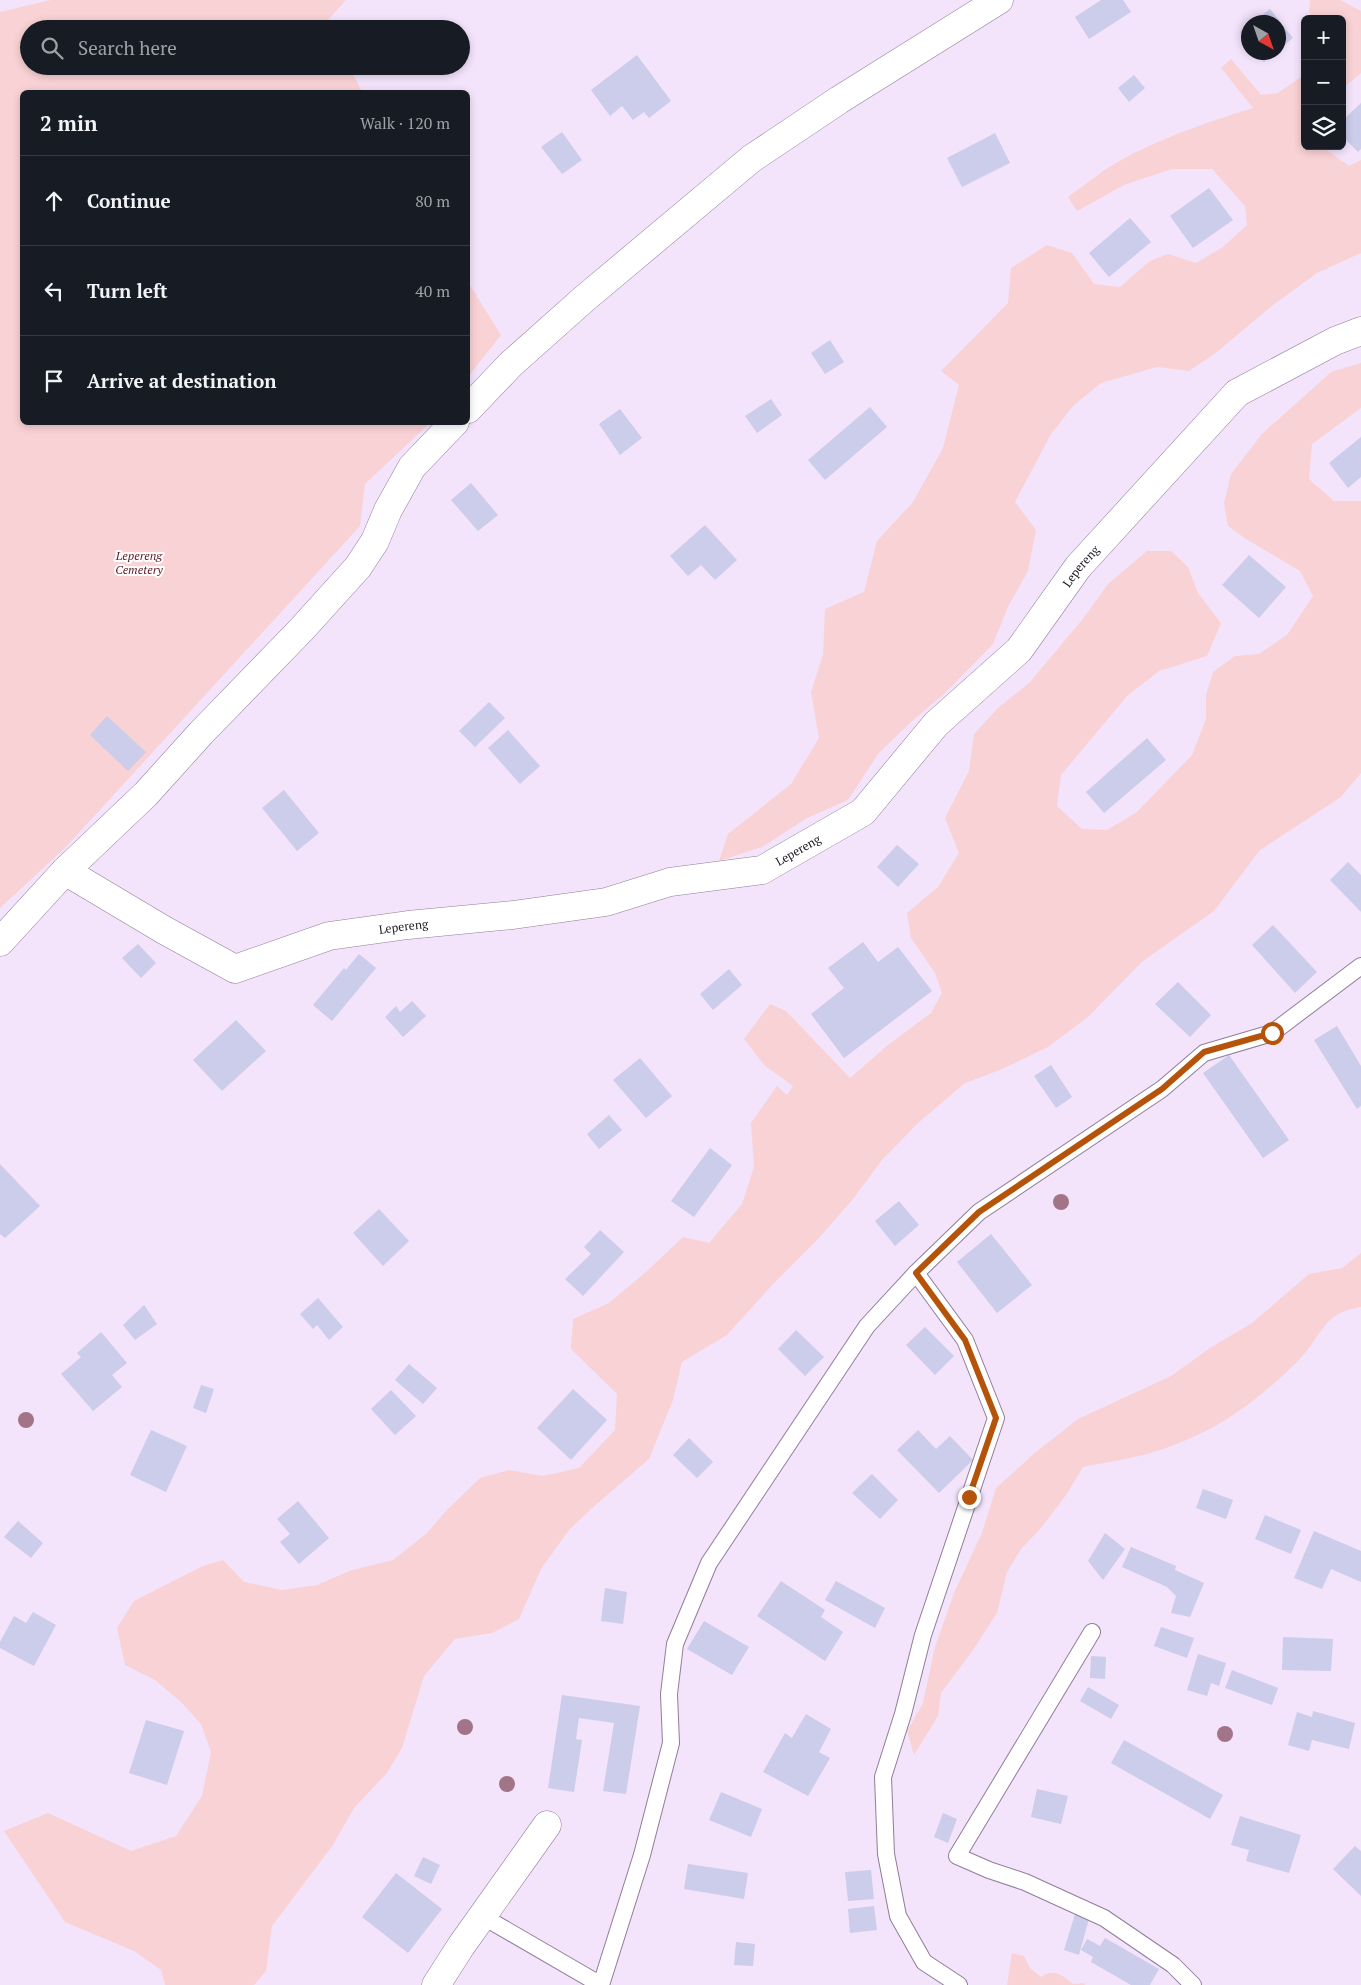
<!DOCTYPE html>
<html lang="en">
<head>
<meta charset="utf-8">
<style>
	body { margin:0; font-family:"PT Serif",serif; background:#242831; color:#f1f3f6 }
	.controls { position:absolute; right:15px; top:15px; display:grid; overflow:hidden; border-radius:8px; box-shadow:0 2px 8px #0003 }
	.controls button { width:45px; height:45px; display:grid; place-items:center; padding:0; border:0; border-bottom:1px solid #363941; background:#171b24; color:#f1f3f6; font:25px sans-serif }
	.compass { position:absolute; left:1241px; top:15px; width:45px; height:45px; border-radius:50%; background:#171b24; box-shadow:0 2px 8px #0003; rotate:140deg }
	.stop { position:absolute; width:15px; height:15px; margin:-11px; border:4px solid #b45309; border-radius:50%; background:#fff }
	.stop.end { background:#b45309; border-color:#fff; box-shadow:0 1px 5px #0008 }
	.list { margin:0; padding:0; list-style:none }
	h2 { display:flex; justify-content:space-between; align-items:center; height:65px; margin:0; padding:0 20px; font-size:21px }
	h2 small { font-size:16px; font-weight:400; color:#9ea1a6 }
	.list li { display:grid; grid-template-columns:32px 1fr auto; gap:15px; align-items:center; box-sizing:border-box; height:90px; padding:0 20px; border-top:1px solid #363941 }
	.list b { display:block; font-size:19px; white-space:nowrap }
	.list em { font-size:16px; font-style:normal; color:#9ea1a6 }
	.icon { flex:none; width:28px; height:28px; fill:none; stroke:currentColor; stroke-width:2; stroke-linecap:round; stroke-linejoin:round }
	.map { position:relative; flex:none; width:1361px; height:1985px; overflow:hidden }
	.search { position:absolute; background:#171b24; box-shadow:0 2px 8px #0003; left:20px; top:20px; width:450px; height:55px; display:flex; align-items:center; gap:12px; box-sizing:border-box; padding:0 18px; border-radius:28px; color:#9ea1a6; font-size:19px }
	.panel { position:absolute; background:#171b24; box-shadow:0 2px 8px #0003; left:20px; top:90px; width:450px; height:335px; border-radius:8px }
	.map>svg:first-child { display:block }
	.green { fill:#f9d2d5 }
	.building { fill:#cccceb }
	.lines { fill:none; stroke-linecap:round; stroke-linejoin:round }
	.lane-casing { stroke:#8f7e98; stroke-width:18 }
	.street-casing { stroke:#8f7e98; stroke-width:29 }
	.lane { stroke:#fff; stroke-width:16 }
	.street { stroke:#fff; stroke-width:28 }
	.tree { fill:#a17587 }
	.route { stroke:#b45309; stroke-width:6 }
	.labels { text-anchor:middle; dominant-baseline:central; stroke-width:4; stroke-linejoin:round; paint-order:stroke }
	.park-label { font-size:12px; font-style:italic; fill:#5e1b28; stroke:#fff }
	.street-label { font-size:12px; fill:#201923; stroke:#fff }
</style>
</head>
<body>
<div class="map">
<svg width="1361" height="1985" viewBox="0 0 1361 1985">
	<rect width="100%" height="100%" fill="#f3e4fb"/>
	<g class="green">
		<path d="M51,0H346L326,22L330,29H29V66H349L362,92H22V422L430,423L365,484L360,526L65,848L0,908V12Z"/>
		<path d="M1310,0H1340L1361,11V73L1342,89V19H1313L1309,11Z"/>
		<path d="M1231,59L1261,95L1278,93L1305,74V146H1321L1349,166L1361,160V253L1317,273L1273,305L1217,352L1189,371L1157,367L1101,383L1074,405L1051,434L1015,502L1036,530L1028,571L1008,607L993,644L944,694L911,722L878,754L848,800L807,818L762,847L719,861L728,834L791,784L819,738L811,692L823,655L825,609L864,592L877,541L913,502L943,448L959,385L941,371L1008,303L1011,268L1047,245L1072,253L1094,284L1120,287L1150,261L1168,254L1196,263L1223,247L1247,225L1245,206L1212,169H1172L1124,185L1077,211L1068,197C1081,188 1093,178 1106,169C1151,141 1202,124 1253,108L1221,68Z"/>
		<path d="M468,282L501,335L468,377Z"/>
		<path d="M1361,363V408L1312,444L1309,479L1334,501H1361V773L1341,797L1260,850L1214,911L1143,961L1088,1017L1048,1047L1000,1070L965,1083L918,1123L882,1160L853,1199L819,1238L773,1284L727,1335L682,1362L673,1400L649,1459L591,1509L569,1530L541,1569L519,1619L492,1633L455,1639L424,1676L402,1748L387,1773L354,1808L333,1845L272,1926L266,1971L254,1985H165L161,1970L134,1951L65,1922L4,1831L48,1813L131,1851L176,1836L202,1796L211,1752L201,1724L181,1702L155,1680L125,1665L117,1628L134,1601L203,1566L223,1560L244,1582L282,1590L317,1585L352,1570L393,1560L426,1534L447,1510L480,1478L509,1470L543,1476L579,1468L615,1430L617,1394L571,1349L573,1319L609,1303L646,1272L683,1237L709,1243L742,1204L754,1167L751,1123L777,1086L787,1095L793,1086L765,1066L744,1039L770,1004L786,1011L850,1078L888,1045L931,1013L942,993L935,973L911,938L907,913L938,887L959,853L945,818L969,771L974,734L998,708L1030,682L1082,620L1108,584L1147,551H1171L1188,567L1198,593L1221,623L1207,656L1159,671L1127,696L1061,775L1057,806L1082,829L1107,830L1137,812L1192,755L1206,719V695L1213,672L1235,656L1259,654L1287,635L1313,596L1300,571L1246,539L1228,526L1224,503L1231,474L1262,434L1331,372Z"/>
		<path d="M1361,1253V1307C1325,1313 1325,1329 1305,1353C1286,1375 1259,1397 1236,1413C1212,1430 1182,1443 1154,1452C1131,1459 1107,1462 1083,1467L1066,1495L1042,1527L1021,1549L1007,1572L997,1613L973,1650L941,1693L938,1716L914,1755L907,1731L923,1703L935,1647L954,1593L982,1533L996,1488L1036,1452L1078,1419L1171,1376L1210,1348L1252,1323L1309,1274L1342,1268Z"/>
		<path d="M1012,1953L1024,1956L1030,1968L1041,1977C1054,1968 1062,1975 1073,1984L1084,1983L1085,1985H1007Z"/>
	</g>
	<g class="building">
		<path d="M1101,0H1123L1131,12L1089,39L1075,17Z"/>
		<path d="M1270,9L1293,38L1278,50V22H1253Z"/>
		<path d="M1248,26V43L1240,32Z"/>
		<path d="M1256,52H1275L1264,62Z"/>
		<path d="M637,55L671,101L649,118L644,112L633,120L622,106L610,116L591,90Z"/>
		<path d="M1134,75L1145,88L1129,102L1118,88Z"/>
		<path d="M1361,103V149L1358,152L1342,136V121Z"/>
		<path d="M562,132L582,160L562,174L541,147Z"/>
		<path d="M995,133L1010,163L962,187L947,158Z"/>
		<path d="M1209,188L1233,220L1193,248L1170,216Z"/>
		<path d="M1130,218L1151,242L1109,277L1089,253Z"/>
		<path d="M830,340L844,362L825,374L811,353Z"/>
		<path d="M771,399L782,415L757,433L745,416Z"/>
		<path d="M870,407L887,427L825,480L808,460Z"/>
		<path d="M620,409L642,438L620,455L599,424Z"/>
		<path d="M1361,437V477L1348,488L1329,463Z"/>
		<path d="M471,483L498,515L478,531L451,500Z"/>
		<path d="M705,525L737,560L715,580L701,565L688,576L670,556Z"/>
		<path d="M1249,555L1286,587L1259,618L1222,585Z"/>
		<path d="M489,702L505,718L475,747L459,731Z"/>
		<path d="M107,716L146,752L128,771L90,735Z"/>
		<path d="M508,730L540,766L520,784L488,748Z"/>
		<path d="M1147,738L1166,760L1104,813L1086,792Z"/>
		<path d="M284,790L319,833L297,851L262,808Z"/>
		<path d="M897,845L919,864L898,887L877,867Z"/>
		<path d="M1348,862L1361,875V912L1330,880Z"/>
		<path d="M1273,925L1317,972L1295,993L1252,945Z"/>
		<path d="M863,942L878,962L898,947L932,991L844,1058L811,1014L844,988L828,968Z"/>
		<path d="M138,944L156,963L141,978L122,958Z"/>
		<path d="M359,954L376,968L332,1021L313,1005L344,968L346,970Z"/>
		<path d="M729,969L742,985L713,1010L700,994Z"/>
		<path d="M1178,982L1211,1015L1190,1037L1155,1004Z"/>
		<path d="M412,1001L426,1016L403,1037L385,1017L396,1006L400,1012Z"/>
		<path d="M236,1020L266,1051L222,1091L193,1060Z"/>
		<path d="M1337,1026L1361,1066V1106L1357,1109L1314,1040Z"/>
		<path d="M1229,1055L1289,1140L1263,1158L1203,1073Z"/>
		<path d="M640,1058L672,1096L646,1118L613,1080Z"/>
		<path d="M1051,1065L1072,1097L1056,1108L1034,1076Z"/>
		<path d="M609,1115L622,1130L599,1149L587,1134Z"/>
		<path d="M710,1148L732,1165L694,1217L671,1201Z"/>
		<path d="M0,1164L40,1206L5,1238L0,1234Z"/>
		<path d="M899,1201L919,1225L895,1246L875,1221Z"/>
		<path d="M379,1209L409,1241L383,1266L353,1233Z"/>
		<path d="M600,1230L624,1252L583,1296L565,1279L591,1254L584,1247Z"/>
		<path d="M991,1234L1032,1285L997,1313L957,1262Z"/>
		<path d="M318,1298L343,1327L329,1340L317,1325L313,1329L300,1314Z"/>
		<path d="M144,1305L157,1324L135,1340L123,1325Z"/>
		<path d="M925,1327L954,1356L935,1375L906,1345Z"/>
		<path d="M796,1330L824,1357L805,1376L778,1349Z"/>
		<path d="M101,1332L127,1363L112,1375L122,1387L93,1411L61,1374L81,1357L77,1353Z"/>
		<path d="M409,1364L437,1388L423,1404L395,1380Z"/>
		<path d="M201,1385L214,1389L206,1413L193,1408Z"/>
		<path d="M573,1389L607,1420L571,1460L537,1428Z"/>
		<path d="M391,1390L416,1416L395,1435L371,1409Z"/>
		<path d="M151,1430L187,1446L166,1492L130,1475Z"/>
		<path d="M918,1430L936,1449L950,1436L973,1460L939,1493L897,1450Z"/>
		<path d="M689,1438L713,1462L697,1478L673,1455Z"/>
		<path d="M872,1474L898,1500L880,1519L852,1493Z"/>
		<path d="M1203,1489L1233,1500L1226,1519L1196,1508Z"/>
		<path d="M298,1501L329,1538L299,1564L280,1542L290,1534L277,1519Z"/>
		<path d="M1265,1515L1301,1530L1291,1554L1255,1539Z"/>
		<path d="M18,1521L43,1543L31,1558L4,1537Z"/>
		<path d="M1314,1531L1361,1551V1582L1331,1569L1322,1589L1294,1578Z"/>
		<path d="M1105,1533L1125,1549L1103,1580L1088,1561Z"/>
		<path d="M1131,1547L1176,1566L1175,1570L1204,1583L1190,1617L1171,1613L1176,1596L1167,1587L1122,1567Z"/>
		<path d="M781,1581L825,1610L821,1617L843,1632L825,1661L757,1616Z"/>
		<path d="M836,1581L885,1608L875,1628L825,1600Z"/>
		<path d="M605,1588L627,1592L623,1624L601,1621Z"/>
		<path d="M33,1612L56,1625L34,1666L0,1648V1642L14,1616L26,1623Z"/>
		<path d="M704,1621L749,1647L732,1675L687,1649Z"/>
		<path d="M1161,1627L1194,1638L1187,1658L1154,1646Z"/>
		<path d="M1283,1637L1333,1639L1331,1671L1282,1670Z"/>
		<path d="M1198,1654L1226,1663L1219,1686L1211,1683L1207,1696L1187,1690Z"/>
		<path d="M1091,1656L1106,1657L1105,1679L1090,1678Z"/>
		<path d="M1232,1670L1278,1688L1272,1705L1225,1688Z"/>
		<path d="M1088,1687L1119,1705L1111,1719L1080,1701Z"/>
		<path d="M562,1695L640,1706L626,1794L603,1791L614,1723L579,1718L576,1739L582,1740L574,1792L548,1788Z"/>
		<path d="M1313,1711L1355,1723L1349,1749L1312,1740L1309,1751L1288,1745L1297,1712L1312,1717Z"/>
		<path d="M806,1714L831,1729L819,1752L830,1758L808,1796L763,1772L785,1733L792,1738Z"/>
		<path d="M146,1720L184,1731L167,1785L129,1773Z"/>
		<path d="M1124,1740L1223,1795L1210,1819L1111,1763Z"/>
		<path d="M1037,1789L1068,1796L1061,1824L1031,1817Z"/>
		<path d="M721,1792L762,1809L751,1837L709,1820Z"/>
		<path d="M943,1813L957,1819L948,1843L934,1837Z"/>
		<path d="M1240,1816L1301,1835L1289,1873L1246,1861L1249,1850L1231,1845Z"/>
		<path d="M1355,1846L1361,1851V1896L1333,1869Z"/>
		<path d="M423,1857L440,1865L431,1884L414,1876Z"/>
		<path d="M688,1864L748,1873L744,1899L684,1889Z"/>
		<path d="M871,1870L874,1899L848,1901L845,1872Z"/>
		<path d="M396,1873L442,1909L408,1953L362,1917Z"/>
		<path d="M874,1906L877,1930L850,1933L848,1909Z"/>
		<path d="M1075,1914L1089,1919L1079,1955L1064,1950Z"/>
		<path d="M1105,1938L1159,1969L1150,1985H1131L1091,1962L1093,1957L1081,1950L1087,1939L1100,1946Z"/>
		<path d="M736,1942L755,1944L753,1966L734,1965Z"/>
	</g>
	<g class="lines">
		<defs>
			<g id="lane">
				<path d="M916,1273L965,1340L996,1418L923,1635L903,1714L883,1777L886,1854L898,1916L924,1962L959,1985"/>
				<path d="M1092,1632L957,1856L989,1870L1025,1882L1104,1918L1173,1965L1193,1985"/>
				<path d="M482,1916L601,1985"/>
				<path d="M601,1985L642,1855L671,1743L669,1694L675,1644L709,1563L867,1326L916,1273L979,1212L1162,1089L1204,1053L1272,1033L1361,966"/>
			</g>
			<g id="street">
				<path d="M468,409L511,364L584,299L751,159L839,100L999,0"/>
				<path id="s1" d="M65,871L164,930L235,969L329,936L408,925L513,915L606,902L670,882L762,870L863,812L936,724L1019,650L1078,567L1237,393L1335,341L1361,331"/>
				<path d="M0,942L65,871L146,794L201,733L301,630L358,567L375,541L388,510L412,467L455,422"/>
				<path d="M436,1985L461,1946L547,1825"/>
			</g>
		</defs>
		<use href="#lane" class="lane-casing"/>
		<use href="#street" class="street-casing"/>
		<use href="#lane" class="lane"/>
		<use href="#street" class="street"/>
	</g>
	<g class="tree">
		<circle cx="1061" cy="1202" r="8"/>
		<circle cx="26" cy="1420" r="8"/>
		<circle cx="465" cy="1727" r="8"/>
		<circle cx="1225" cy="1734" r="8"/>
		<circle cx="507" cy="1784" r="8"/>
	</g>
	<g class="lines">
		<path class="route" d="M969,1497L996,1418L965,1340L916,1273L979,1212L1162,1089L1204,1052L1272,1033"/>
	</g>
	<g class="labels">
		<g class="park-label">
			<text x="139" y="555">Lepereng<tspan x="139" dy="14">Cemetery</tspan></text>
		</g>
		<g class="street-label">
			<text stroke="none"><textPath href="#s1" startOffset="1181">Lepereng</textPath></text>
			<text stroke="none"><textPath href="#s1" startOffset="776">Lepereng</textPath></text>
			<text stroke="none"><textPath href="#s1" startOffset="371">Lepereng</textPath></text>
		</g>
	</g>
</svg>
<div class="controls">
<button>+</button>
<button>−</button>
<button><svg class="icon" aria-label="layers" viewBox="0 0 24 24"><path d="M12 4l9 5-9 5-9-5zM3 14l9 5 9-5"/></svg></button>
</div>
<svg class="compass" viewBox="-18 -18 36 36"><path d="M0-13l5 13h-10z" fill="#e53935"/><path d="M0 13l5-13h-10z" fill="#9ea1a6"/></svg>
<div class="stop" style="left:1272px;top:1033px"></div>
<div class="stop end" style="left:969px;top:1497px"></div>
<div class="search"><svg class="icon" aria-label="search" viewBox="0 0 24 24"><circle cx="10" cy="10" r="6"/><path d="M15 15l6 6"/></svg>Search here</div>
<section class="panel">
<h2>2 min<small>Walk · 120 m</small></h2>
<ul class="list">
<li><svg class="icon" aria-label="ahead" viewBox="0 0 24 24"><path d="M12 20V5M6 11l6-6 6 6"/></svg><div><b>Continue</b></div><em>80 m</em></li>
<li><svg class="icon" aria-label="left" viewBox="0 0 24 24"><path d="M17 20v-9H6M10 6l-5 5 5 5"/></svg><div><b>Turn left</b></div><em>40 m</em></li>
<li><svg class="icon" aria-label="arrive" viewBox="0 0 24 24"><path d="M6 21V4h12l-3 4 3 4H6"/></svg><div><b>Arrive at destination</b></div></li>
</ul>
</section>
</div>
</body>
</html>
